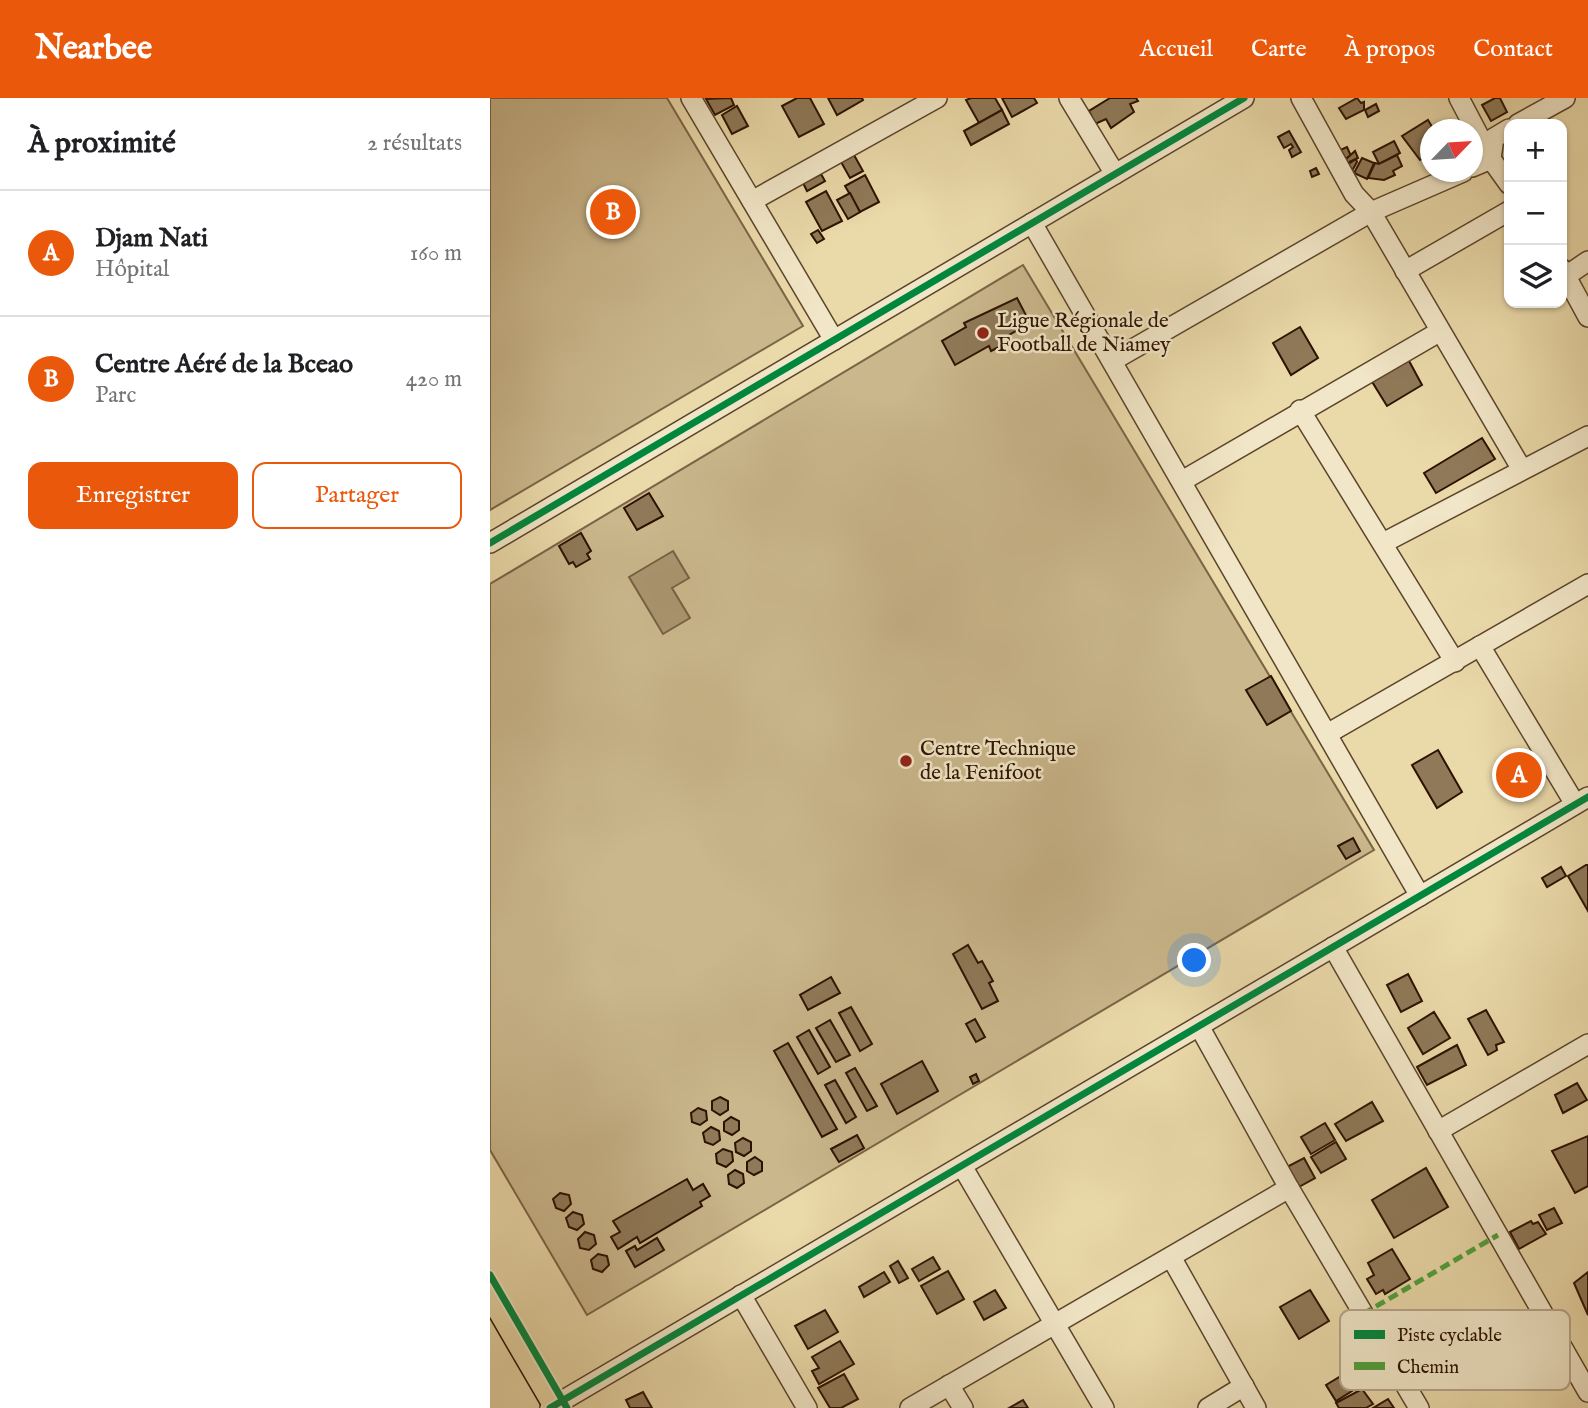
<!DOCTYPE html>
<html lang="fr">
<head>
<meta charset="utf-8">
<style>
	body { margin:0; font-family:"IM FELL English",serif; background:#f2f2f2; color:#202124 }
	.controls { position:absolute; right:21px; top:21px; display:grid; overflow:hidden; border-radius:14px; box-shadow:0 2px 5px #0004 }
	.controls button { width:63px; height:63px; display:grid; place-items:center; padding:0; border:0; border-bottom:2px solid #e0e0e0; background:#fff; color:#202124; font:35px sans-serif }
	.compass { position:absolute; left:930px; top:21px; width:63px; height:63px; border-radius:50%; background:#fff; box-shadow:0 2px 5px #0004; rotate:65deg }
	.you { position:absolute; left:705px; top:863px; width:24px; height:24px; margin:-18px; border:5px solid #fff; border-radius:50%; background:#1a73e8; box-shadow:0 0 0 10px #1a73e833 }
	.badge { display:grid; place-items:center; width:46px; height:46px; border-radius:50%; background:#ea580c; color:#fff; font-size:23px; font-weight:700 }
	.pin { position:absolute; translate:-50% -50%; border:4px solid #fff; box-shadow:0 2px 7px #0006 }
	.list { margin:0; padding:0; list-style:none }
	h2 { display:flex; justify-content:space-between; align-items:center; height:91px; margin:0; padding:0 28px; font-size:30px }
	h2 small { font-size:23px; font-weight:400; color:#757577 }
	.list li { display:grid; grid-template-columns:46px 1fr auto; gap:21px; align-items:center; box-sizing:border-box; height:126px; padding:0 28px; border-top:2px solid #e0e0e0 }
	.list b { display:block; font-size:26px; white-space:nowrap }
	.list p { margin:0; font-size:23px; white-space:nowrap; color:#757577 }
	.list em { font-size:23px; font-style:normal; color:#757577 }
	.actions { display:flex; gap:14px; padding:21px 28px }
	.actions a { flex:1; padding:16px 0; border:2px solid #ea580c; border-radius:14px; text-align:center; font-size:24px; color:#ea580c }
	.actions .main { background:#ea580c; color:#fff }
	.icon { flex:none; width:38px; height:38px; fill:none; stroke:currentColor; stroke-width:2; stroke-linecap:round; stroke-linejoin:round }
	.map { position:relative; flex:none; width:1098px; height:1310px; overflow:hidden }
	header { display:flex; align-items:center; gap:42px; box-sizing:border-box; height:98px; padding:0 35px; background:#ea580c; color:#fff }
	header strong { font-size:33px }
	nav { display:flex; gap:38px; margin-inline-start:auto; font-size:24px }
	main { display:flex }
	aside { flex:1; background:#fff }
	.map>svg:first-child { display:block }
	.green { fill:#cab78c; stroke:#7b6446; stroke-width:2 }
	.water { fill:#a99570; stroke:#776144; stroke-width:2 }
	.building { fill:#8f7958; stroke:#2c1201; stroke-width:2 }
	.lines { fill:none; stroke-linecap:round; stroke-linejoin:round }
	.minor-casing { stroke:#5c442b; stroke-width:22 }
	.major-casing { stroke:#2c1201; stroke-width:27 }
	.minor { stroke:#f1e6c7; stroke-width:19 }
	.major { stroke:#ead9a9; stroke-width:24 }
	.quiet { stroke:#51a03c; stroke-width:5; stroke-dasharray:10 5; stroke-linecap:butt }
	.cycleway-casing { stroke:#f1e6c7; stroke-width:11 }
	.cycleway { stroke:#00873e; stroke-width:7 }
	.poi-dot { fill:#8f2418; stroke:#f1e6c7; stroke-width:2.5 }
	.labels { text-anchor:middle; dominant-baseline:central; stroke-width:5; stroke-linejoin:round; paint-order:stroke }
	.poi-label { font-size:21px; fill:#2c1201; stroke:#f1e6c7; text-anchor:start }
	.key { fill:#f1e6c7; stroke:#b6a68c; stroke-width:2 }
	.key-label { font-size:19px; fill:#2c1201 }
</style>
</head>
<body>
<header>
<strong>Nearbee</strong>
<nav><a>Accueil</a><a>Carte</a><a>À propos</a><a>Contact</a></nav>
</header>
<main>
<aside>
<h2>À proximité<small>2 résultats</small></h2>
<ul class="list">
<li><span class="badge">A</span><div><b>Djam Nati</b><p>Hôpital</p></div><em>160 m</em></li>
<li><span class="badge">B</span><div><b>Centre Aéré de la Bceao</b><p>Parc</p></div><em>420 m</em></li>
</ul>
<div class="actions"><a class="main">Enregistrer</a><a>Partager</a></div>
</aside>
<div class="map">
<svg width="1098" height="1310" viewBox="0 0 1098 1310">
	<rect width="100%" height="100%" fill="#ead9a9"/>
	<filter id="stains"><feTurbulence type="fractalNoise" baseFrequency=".00286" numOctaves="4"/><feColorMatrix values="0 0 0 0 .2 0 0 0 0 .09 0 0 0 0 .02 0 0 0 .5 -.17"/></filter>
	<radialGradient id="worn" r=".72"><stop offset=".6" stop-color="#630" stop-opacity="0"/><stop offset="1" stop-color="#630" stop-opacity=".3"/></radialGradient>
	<g class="green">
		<path d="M0,0H177L313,228L0,412Z"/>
		<path d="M533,167L884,752L97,1217L0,1052V486Z"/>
	</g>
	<path class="water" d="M183,453L199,480L182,490L200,520L173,536L139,479Z"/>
	<g class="building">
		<path d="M241,0L244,7L225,17L216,1Z"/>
		<path d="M307,0H320L334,26L309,39L292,8Z"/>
		<path d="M338,0H372L373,2L347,17Z"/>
		<path d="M481,0H505L512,12L489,25L476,2Z"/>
		<path d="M512,0H544L547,5L522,19Z"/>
		<path d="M620,0H646L648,3L640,6L644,14L621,30L616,21L605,26L599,13Z"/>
		<path d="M867,0L871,5L874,4V12L856,21L849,10Z"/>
		<path d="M1005,0H1010L1017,14L1001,23L992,7Z"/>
		<path d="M886,6L889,13L878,19L875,12Z"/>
		<path d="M247,8L258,28L242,36L232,17Z"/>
		<path d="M512,12L519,26L481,47L474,33Z"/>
		<path d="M938,22L944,32H940V55L930,62L912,38Z"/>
		<path d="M799,33L811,54L802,59L799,52L803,49L801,46L794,50L788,39Z"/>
		<path d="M904,43L910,55L889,66L883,54Z"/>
		<path d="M857,49L861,58L853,62L848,53Z"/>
		<path d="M865,53L868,60L857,65L855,62Z"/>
		<path d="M364,57L373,73L360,80L351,64Z"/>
		<path d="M907,57L912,68L903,73L905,77L894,82L878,80L885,65L889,66Z"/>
		<path d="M872,60L884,65L877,81L864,75Z"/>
		<path d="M866,61L867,64L862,73L857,67Z"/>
		<path d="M826,70L829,76L822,79L820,73Z"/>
		<path d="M331,76L335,83L317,93L313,85Z"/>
		<path d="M375,77L389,104L370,114L355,88Z"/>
		<path d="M336,93L352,123L332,133L316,104Z"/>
		<path d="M360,95L370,114L358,121L347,102Z"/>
		<path d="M328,132L334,141L327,145L321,136Z"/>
		<path d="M527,200L540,225L510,242L513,247L501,253L499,248L465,267L452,243L476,229L474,225Z"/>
		<path d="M810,229L828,260L801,277L783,245Z"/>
		<path d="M918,261L932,287L897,308L881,282Z"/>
		<path d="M992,340L1005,361L946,395L934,375Z"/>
		<path d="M159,395L173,418L147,432L134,410Z"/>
		<path d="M91,435L101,453L97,456L100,461L86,469L83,464L79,466L69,448Z"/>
		<path d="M781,578L801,613L777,627L756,592Z"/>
		<path d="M948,652L972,694L947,710L922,667Z"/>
		<path d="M863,740L870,753L856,761L848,748Z"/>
		<path d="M1096,767H1098V813L1078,778Z"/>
		<path d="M1071,769L1076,778L1057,789L1052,780Z"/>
		<path d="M478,847L488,865L492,863L503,883L499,885L508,903L492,911L463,856Z"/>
		<path d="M918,876L932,903L911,914L897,887Z"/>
		<path d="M341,879L350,895L318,912L310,897Z"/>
		<path d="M361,909L382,946L370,953L349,915Z"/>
		<path d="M996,912L1014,944L1006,947L1007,952L998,957L978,921Z"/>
		<path d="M944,914L960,940L933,956L918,930Z"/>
		<path d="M485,921L495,939L486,944L476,926Z"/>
		<path d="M340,922L360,957L346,964L326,930Z"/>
		<path d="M319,932L340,969L328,976L307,939Z"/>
		<path d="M298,945L347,1031L332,1039L284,953Z"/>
		<path d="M967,947L976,967L937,987L927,969Z"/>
		<path d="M432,963L448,993L407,1016L391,986Z"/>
		<path d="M365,970L387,1008L377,1013L356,975Z"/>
		<path d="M486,976L489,983L483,986L480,979Z"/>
		<path d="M345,982L366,1019L356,1025L335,987Z"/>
		<path d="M1087,985L1097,1002L1073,1015L1065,997Z"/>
		<path d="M230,999L238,1003V1012L230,1017L222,1012V1003Z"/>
		<path d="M882,1004L893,1023L856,1043L845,1026Z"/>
		<path d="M208,1010L216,1013L217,1022L210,1027L202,1024L201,1015Z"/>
		<path d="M241,1019L249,1023V1032L242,1037L234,1033V1024Z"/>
		<path d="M835,1025L845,1042L821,1056L811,1039Z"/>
		<path d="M221,1029L229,1033L230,1042L223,1047L215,1044L213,1035Z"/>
		<path d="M367,1037L374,1050L349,1064L341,1051Z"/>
		<path d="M1098,1038V1088L1085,1095L1062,1053Z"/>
		<path d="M253,1040L261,1044V1053L254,1058L246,1054L245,1045Z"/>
		<path d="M846,1044L856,1061L831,1075L821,1059Z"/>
		<path d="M233,1051L242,1054L243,1063L236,1069L227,1065L226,1056Z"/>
		<path d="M265,1059L272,1064V1073L264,1077L257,1073V1064Z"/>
		<path d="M814,1060L825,1080L807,1090L795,1070Z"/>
		<path d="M936,1070L958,1109L904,1140L882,1102Z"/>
		<path d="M245,1072L253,1076L254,1085L247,1090L239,1086L238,1077Z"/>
		<path d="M197,1081L203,1092L213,1086L220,1098L210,1104L212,1108L150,1145L147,1139L128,1151L121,1139L130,1134L123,1123Z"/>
		<path d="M70,1095L79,1097L81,1106L74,1113L66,1110L63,1101Z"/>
		<path d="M1064,1110L1072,1125L1057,1132L1049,1117Z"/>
		<path d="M83,1114L92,1117L94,1126L87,1132L79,1129L76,1120Z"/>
		<path d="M1041,1123L1043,1126L1048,1124L1056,1136L1029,1151L1020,1134Z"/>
		<path d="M95,1134L104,1137L106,1146L99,1152L90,1150L88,1141Z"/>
		<path d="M167,1140L174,1152L145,1169L136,1153L145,1148L147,1152Z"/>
		<path d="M902,1151L920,1181L895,1196L893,1192L886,1196L877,1181L884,1177L878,1165Z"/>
		<path d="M108,1156L117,1158L119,1167L112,1174L103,1171L101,1162Z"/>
		<path d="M443,1159L450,1171L429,1183L422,1171Z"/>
		<path d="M408,1163L418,1180L409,1185L400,1168Z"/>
		<path d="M458,1173L474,1201L447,1216L431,1188Z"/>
		<path d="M394,1174L400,1184L374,1199L369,1189Z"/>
		<path d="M1098,1174V1217L1084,1185Z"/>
		<path d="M505,1192L516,1210L494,1222L484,1204Z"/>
		<path d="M820,1192L839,1223L809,1241L790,1209Z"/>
		<path d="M335,1212L348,1234L318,1251L305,1228Z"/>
		<path d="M350,1243L364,1266L329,1286L322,1273L329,1270L322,1259Z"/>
		<path d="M861,1272L870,1288L846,1303L836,1287Z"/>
		<path d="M354,1276L368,1301L351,1310H340L328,1290Z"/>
		<path d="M872,1291L883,1306L876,1310H849L846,1305Z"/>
		<path d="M153,1294L162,1310H140L136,1302Z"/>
		<path d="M898,1301L904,1310H883Z"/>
		<path d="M533,1302L538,1310H519Z"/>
	</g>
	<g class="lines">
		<defs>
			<g id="minor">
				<path d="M201,0L344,242"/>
				<path d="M579,0L625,76"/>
				<path d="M811,0L864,96L881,114L1031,370"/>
				<path d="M969,0L1001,61L1019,86"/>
				<path d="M1028,26L1075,0"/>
				<path d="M982,69L1001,61L1004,40L1019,31"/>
				<path d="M262,103L447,0"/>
				<path d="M542,125L930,798"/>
				<path d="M1072,171L1098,219"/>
				<path d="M915,173L1019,113"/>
				<path d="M1076,178L1098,163"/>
				<path d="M622,263L881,114L973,74"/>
				<path d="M810,312L965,564"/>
				<path d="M692,383L949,234"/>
				<path d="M0,445L754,0"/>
				<path d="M893,445L1098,338"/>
				<path d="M990,548L1085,706"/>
				<path d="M837,636L1098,486"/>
				<path d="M843,849L1098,1294"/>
				<path d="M709,928L799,1090L929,1310"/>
				<path d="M948,1033L1098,946"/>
				<path d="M472,1068L614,1310"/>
				<path d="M681,1159L766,1310"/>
				<path d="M251,1197L317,1310"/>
				<path d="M459,1287L473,1310"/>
				<path d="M60,1310L1098,699"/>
				<path d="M420,1310L799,1090"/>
				<path d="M718,1310L754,1288"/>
			</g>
			<path id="major" d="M0,1195L67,1310"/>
		</defs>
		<use href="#minor" class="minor-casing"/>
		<use href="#major" class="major-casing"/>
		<use href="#minor" class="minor"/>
		<use href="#major" class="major"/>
		<path class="quiet" d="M873,1216L1008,1137"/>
		<defs>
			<g id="cycleway">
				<path d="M0,445L754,0"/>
				<path d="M0,1177L77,1310"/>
				<path d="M60,1310L1098,699"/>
			</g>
		</defs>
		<use href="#cycleway" class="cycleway-casing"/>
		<use href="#cycleway" class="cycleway"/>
	</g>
	<g class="poi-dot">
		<circle cx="493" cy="235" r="7"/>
		<circle cx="416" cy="663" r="7"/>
	</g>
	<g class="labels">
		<g class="poi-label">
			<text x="507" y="223">Ligue Régionale de<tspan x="507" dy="24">Football de Niamey</tspan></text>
			<text x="430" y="651">Centre Technique<tspan x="430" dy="24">de la Fenifoot</tspan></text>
		</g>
	</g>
	<rect x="850" y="1212" width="230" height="80" rx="10" class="key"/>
	<rect x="864" y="1232" width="31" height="9" fill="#00873e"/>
	<rect x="864" y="1264" width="31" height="8" fill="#51a03c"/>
	<g class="key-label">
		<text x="907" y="1243">Piste cyclable</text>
		<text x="907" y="1275">Chemin</text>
	</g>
	<rect width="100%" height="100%" filter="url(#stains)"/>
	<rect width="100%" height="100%" fill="url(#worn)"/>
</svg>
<div class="controls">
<button>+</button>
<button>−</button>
<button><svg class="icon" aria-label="layers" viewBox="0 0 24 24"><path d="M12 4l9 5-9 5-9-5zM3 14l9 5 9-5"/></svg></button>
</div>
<svg class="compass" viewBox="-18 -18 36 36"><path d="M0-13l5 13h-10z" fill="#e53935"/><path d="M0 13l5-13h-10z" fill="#757577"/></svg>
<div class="you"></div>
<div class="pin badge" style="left:1029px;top:677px">A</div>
<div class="pin badge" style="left:123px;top:114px">B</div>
</div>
</main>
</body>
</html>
